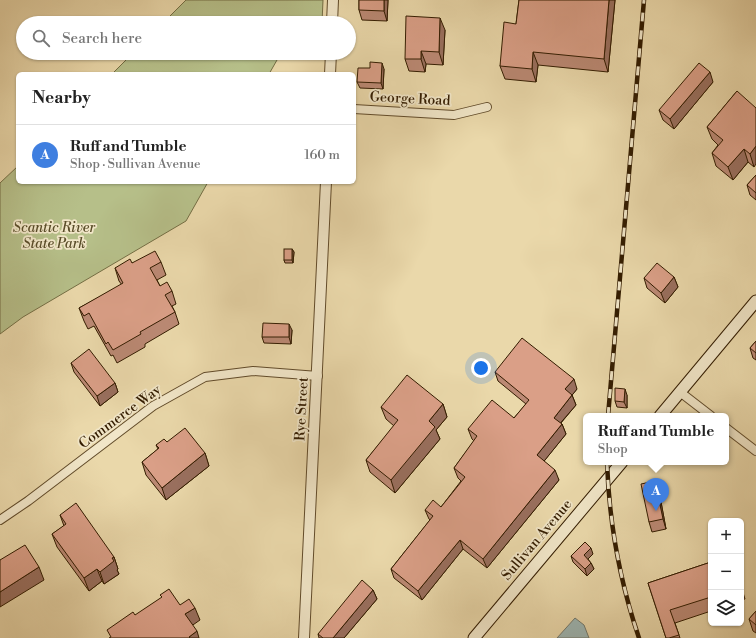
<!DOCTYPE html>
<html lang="en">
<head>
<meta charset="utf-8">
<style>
	body { margin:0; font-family:"Libre Bodoni",serif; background:#f6f6f6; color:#222 }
	.controls { position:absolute; right:12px; bottom:12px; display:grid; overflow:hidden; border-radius:6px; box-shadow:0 1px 3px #0004 }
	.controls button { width:36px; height:36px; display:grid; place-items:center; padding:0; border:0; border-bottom:1px solid #e0e0e0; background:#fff; color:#222; font:20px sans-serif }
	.you { position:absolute; left:481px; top:368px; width:14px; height:14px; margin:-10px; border:3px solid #fff; border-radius:50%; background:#1a73e8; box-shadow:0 0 0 6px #1a73e833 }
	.badge { display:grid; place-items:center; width:26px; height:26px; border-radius:50%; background:#8f2418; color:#fff; font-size:13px; font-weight:700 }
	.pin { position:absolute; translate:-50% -33px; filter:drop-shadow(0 1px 2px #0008) }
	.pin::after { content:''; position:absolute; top:21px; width:14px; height:12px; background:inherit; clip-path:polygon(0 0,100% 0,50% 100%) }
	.popup { position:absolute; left:583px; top:413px; width:146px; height:52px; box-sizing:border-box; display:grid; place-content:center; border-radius:6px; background:#fff; filter:drop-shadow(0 1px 3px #0005); font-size:13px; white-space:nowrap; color:#767676 }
	.popup b { font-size:15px; color:#222 }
	.popup::after { content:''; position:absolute; left:50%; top:100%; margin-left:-8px; border:8px solid transparent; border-top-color:#fff }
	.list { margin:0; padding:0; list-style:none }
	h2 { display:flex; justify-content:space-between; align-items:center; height:52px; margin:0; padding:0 16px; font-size:17px }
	h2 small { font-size:13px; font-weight:400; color:#767676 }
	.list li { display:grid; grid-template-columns:26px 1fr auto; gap:12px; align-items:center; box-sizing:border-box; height:60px; padding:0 16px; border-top:1px solid #e0e0e0 }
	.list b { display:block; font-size:15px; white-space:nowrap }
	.list p { margin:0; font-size:13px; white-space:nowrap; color:#767676 }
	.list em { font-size:13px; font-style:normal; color:#767676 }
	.icon { flex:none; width:22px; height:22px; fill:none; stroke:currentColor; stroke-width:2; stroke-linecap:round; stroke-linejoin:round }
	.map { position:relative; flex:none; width:756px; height:638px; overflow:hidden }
	.search { position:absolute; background:#fff; box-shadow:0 1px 3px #0004; left:16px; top:16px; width:340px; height:44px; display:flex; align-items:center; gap:10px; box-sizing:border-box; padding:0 14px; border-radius:22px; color:#767676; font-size:15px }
	.panel { position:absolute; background:#fff; box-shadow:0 1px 3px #0004; left:16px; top:72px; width:340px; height:112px; border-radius:6px }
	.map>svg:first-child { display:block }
	.green { fill:#b6bf89; stroke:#746e44 }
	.water { fill:#9db7b5; stroke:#73796d }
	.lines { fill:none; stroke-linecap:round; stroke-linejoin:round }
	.minor-casing { stroke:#614b2a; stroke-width:10 }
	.tertiary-casing { stroke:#614b2a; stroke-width:12 }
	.secondary-casing { stroke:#331c00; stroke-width:13 }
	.minor { stroke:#f1e6c8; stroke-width:8 }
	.tertiary { stroke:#f1e6c8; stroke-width:10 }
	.secondary { stroke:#f1e6c8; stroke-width:11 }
	.rail-casing { stroke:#331c00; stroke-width:4.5 }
	.rail { stroke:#f1e6c8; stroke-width:3; stroke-dasharray:9; stroke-linecap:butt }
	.wall { fill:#bb8974; stroke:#331c00 }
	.shaded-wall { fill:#996f5e; stroke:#331c00 }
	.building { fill:#da9f87; stroke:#331c00 }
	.labels { text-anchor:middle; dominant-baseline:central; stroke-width:3.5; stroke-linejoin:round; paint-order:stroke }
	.street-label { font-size:14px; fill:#331c00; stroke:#f1e6c8 }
	.park-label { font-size:14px; font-style:italic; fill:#5a4d29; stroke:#f1e6c8 }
</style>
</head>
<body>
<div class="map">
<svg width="756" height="638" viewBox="0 0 756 638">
	<rect width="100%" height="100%" fill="#ead8aa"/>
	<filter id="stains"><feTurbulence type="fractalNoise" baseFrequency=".005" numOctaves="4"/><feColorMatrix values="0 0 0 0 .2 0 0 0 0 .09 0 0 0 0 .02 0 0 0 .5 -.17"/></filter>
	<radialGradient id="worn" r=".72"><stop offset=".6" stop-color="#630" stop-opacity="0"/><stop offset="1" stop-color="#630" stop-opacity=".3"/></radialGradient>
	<g class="green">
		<path d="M186,0H323L322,23H163Z"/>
		<path d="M133,53H281L269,74H112Z"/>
		<path d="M18,166V182H208L186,221L23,317L0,334V183Z"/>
	</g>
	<path class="water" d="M575,618L584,625L589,638H557Z"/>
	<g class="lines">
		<defs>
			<g id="minor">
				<path d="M354,109L454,115L487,107"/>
				<path d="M680,392L711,416"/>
				<path d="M726,428L756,451"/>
				<path d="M0,520L28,501L153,406L205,377L253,371L318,376"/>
			</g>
			<g id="tertiary">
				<path d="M332,23L333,0"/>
				<path d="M330,74L331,53"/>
				<path d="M304,638L326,182"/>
			</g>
			<g id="secondary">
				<path d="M660,416L756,301"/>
				<path d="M474,638L622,462"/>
			</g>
		</defs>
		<use href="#minor" class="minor-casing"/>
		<use href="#tertiary" class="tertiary-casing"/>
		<use href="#secondary" class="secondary-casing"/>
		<use href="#minor" class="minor"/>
		<use href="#tertiary" class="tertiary"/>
		<use href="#secondary" class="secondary"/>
		<defs>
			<g id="rail">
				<path d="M608,416L644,0"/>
				<path d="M607,462C609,521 620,582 639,638"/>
			</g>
		</defs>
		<use href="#rail" class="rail-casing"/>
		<use href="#rail" class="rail"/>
	</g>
	<g class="wall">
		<path d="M359,0H388L387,21L362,20L359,10Z"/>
		<path d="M519,0H615L608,72L538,65L536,82L505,79L500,66L516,24Z"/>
		<path d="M445,30L443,65L426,64L425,72L409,71L405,59Z"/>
		<path d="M370,68L384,69L383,89L360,88L357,82Z"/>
		<path d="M713,82L674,129L663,120L659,110Z"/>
		<path d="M737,91L754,167L748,162L733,180L716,166L712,153L718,145L712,139L707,127Z"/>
		<path d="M756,175V200L750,195L747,185Z"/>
		<path d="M292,249L294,252L293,263H285L284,260Z"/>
		<path d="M161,262L166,275L157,280L160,286L172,291L176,304L172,306L175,312L179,324L145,344V347L117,363L113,355L111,356L94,326L88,329L84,321L79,308L122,285L119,281L115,268L132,263Z"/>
		<path d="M674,277L678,287L665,303L647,288L644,278Z"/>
		<path d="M292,330L291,344L264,343L262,337Z"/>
		<path d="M756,341V360L753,358L750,348Z"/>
		<path d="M71,363L115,383L118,392L100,406L74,372Z"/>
		<path d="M495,372L577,389L572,395L576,405L561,423L562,424L566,434L544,461L559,480L487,568L463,549L422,600L394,578L391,569L430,520L429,519L425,510L441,507L461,481L458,478L454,468L474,441L472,439L468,429L514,418L526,404L498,381Z"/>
		<path d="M627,395V408L617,407L615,401Z"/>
		<path d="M443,404L447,417L436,430L440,439L395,493L370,472L366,460L394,426L386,419L381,407Z"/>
		<path d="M167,442L205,453L209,466L166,500L146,475L142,462L158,449L156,445Z"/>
		<path d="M659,491L666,529L652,532L649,522Z"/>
		<path d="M60,515L114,557L118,569L117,570L119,574L104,584L102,581L89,591L57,547L52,534L64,526Z"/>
		<path d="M593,554L588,559L591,563L594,569L587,576L573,562L571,556Z"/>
		<path d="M711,562V611L675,623L680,638H666L648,583Z"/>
		<path d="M741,586L745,599L741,600Z"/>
		<path d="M373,590L377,599L344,638H319L318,634Z"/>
		<path d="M756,611V633L753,631L749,619Z"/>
	</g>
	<g class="shaded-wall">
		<path d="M384,0H388L387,21L384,11Z"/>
		<path d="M609,0H615L608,72L604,59Z"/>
		<path d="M440,18L445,30L443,65L439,52Z"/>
		<path d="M421,51L426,64L425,72L421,59Z"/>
		<path d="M533,52L538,65L536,82L532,69Z"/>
		<path d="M382,63L384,69L383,89L381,83Z"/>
		<path d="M710,72L713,82L674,129L670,119Z"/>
		<path d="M756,146V164L754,167L750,154Z"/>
		<path d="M744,149L748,162L733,180L728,167Z"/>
		<path d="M292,249L294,252L293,263L292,260Z"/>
		<path d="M674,277L678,287L665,303L661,293Z"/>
		<path d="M289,324L292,330L291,344L289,337Z"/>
		<path d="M574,379L577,389L569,399L565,389Z"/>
		<path d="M115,383L118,392L100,406L97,396Z"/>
		<path d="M625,389L627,395V408L624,402Z"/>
		<path d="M572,395L576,405L557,427L554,418Z"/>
		<path d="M443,404L447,417L436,430L440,439L395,493L391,480L429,421Z"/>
		<path d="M562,424L566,434L541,465L537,455Z"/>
		<path d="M205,453L209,466L166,500L162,488Z"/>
		<path d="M555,470L559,480L487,568L483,559Z"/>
		<path d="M655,481L659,491L666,529L663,519Z"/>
		<path d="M460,540L463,549L422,600L418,591Z"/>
		<path d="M591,548L593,554L586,561L584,555Z"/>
		<path d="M114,557L118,569L117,570L119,574L104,584L100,572Z"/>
		<path d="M591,563L594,569L587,576L585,569Z"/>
		<path d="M39,567L44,580L0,607V592Z"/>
		<path d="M97,569L102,581L89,591L84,578Z"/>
		<path d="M373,590L377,599L344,638H333Z"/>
		<path d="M195,608L200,620L190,627L185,614Z"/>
		<path d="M197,631L199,638H189V637Z"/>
	</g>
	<g class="building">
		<path d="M359,0H384V11L359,10Z"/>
		<path d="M519,0H609L604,59L533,52L532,69L500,66L504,22L516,24Z"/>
		<path d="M406,16L440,18L439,52L421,51V59H405Z"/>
		<path d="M370,62L382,63L381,83L357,82L358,68H370Z"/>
		<path d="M699,63L710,72L670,119L659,110Z"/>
		<path d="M737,91L756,108V146L750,154L744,149L728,167L712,153L723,140L707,127Z"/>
		<path d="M756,175V193L747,185Z"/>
		<rect x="284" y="249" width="8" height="11"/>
		<path d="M155,251L161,262L150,268L160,286L167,282L172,291L165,295L175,312L140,332L141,334L113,350L108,342L106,344L89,313L84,316L79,308L123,283L115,268L130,259L132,263Z"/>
		<path d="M657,263L674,277L661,293L644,278Z"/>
		<path d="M263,323L289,324V337H262Z"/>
		<path d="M522,338L574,379L565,389L572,395L554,418L562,424L537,455L555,470L483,559L460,540L418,591L391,569L433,516L425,510L433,500L441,507L465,477L454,468L477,436L468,429L492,400L514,418L529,400L495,372Z"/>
		<path d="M756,341V353L750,348Z"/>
		<path d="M89,349L115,383L97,396L71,363Z"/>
		<path d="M407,375L443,404L429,421L435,427L391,480L366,460L398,420L381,407Z"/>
		<path d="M615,388L625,389L624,402L615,401Z"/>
		<path d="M185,428L205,453L162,488L142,462L159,448L156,445L164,439L167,442Z"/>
		<path d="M655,481L663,519L649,522L641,484Z"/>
		<path d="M76,503L114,557L112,558L114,561L100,572L97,569L84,578L52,534L66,524L60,515Z"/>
		<path d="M585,542L591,548L584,555L591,563L585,569L571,556Z"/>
		<path d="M25,545L39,567L0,592V560Z"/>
		<path d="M711,562V597L670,610L679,635L669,638H666L648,583Z"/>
		<path d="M362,580L373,590L333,638H323L318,634Z"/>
		<path d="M169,589L180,605L189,599L195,608L185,614L197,631L189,637L190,638H109L111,637L107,630L133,612L135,615L162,597L160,595Z"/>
		<path d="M756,611V625L749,619Z"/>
	</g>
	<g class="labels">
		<g class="street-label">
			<text transform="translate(410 99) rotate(3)">George Road</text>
			<text transform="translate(302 409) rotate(-87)">Rye Street</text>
			<text transform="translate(120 417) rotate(-36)">Commerce Way</text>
			<text transform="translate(537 540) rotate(-50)">Sullivan Avenue</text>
		</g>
		<g class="park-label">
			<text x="54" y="228">Scantic River<tspan x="54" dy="16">State Park</tspan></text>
		</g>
	</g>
	<rect width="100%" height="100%" filter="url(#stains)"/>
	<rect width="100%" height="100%" fill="url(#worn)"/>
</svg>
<div class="controls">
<button>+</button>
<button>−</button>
<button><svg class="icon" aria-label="layers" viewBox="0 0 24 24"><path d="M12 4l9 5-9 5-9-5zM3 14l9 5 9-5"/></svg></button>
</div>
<div class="you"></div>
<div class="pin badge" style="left:656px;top:511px;background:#3f7fe0">A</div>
<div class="popup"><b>Ruff and Tumble</b>Shop</div>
<div class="search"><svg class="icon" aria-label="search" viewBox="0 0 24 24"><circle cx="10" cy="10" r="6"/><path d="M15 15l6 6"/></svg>Search here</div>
<section class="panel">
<h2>Nearby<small></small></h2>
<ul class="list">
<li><span class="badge" style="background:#3f7fe0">A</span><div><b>Ruff and Tumble</b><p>Shop · Sullivan Avenue</p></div><em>160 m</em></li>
</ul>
</section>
</div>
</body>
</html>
